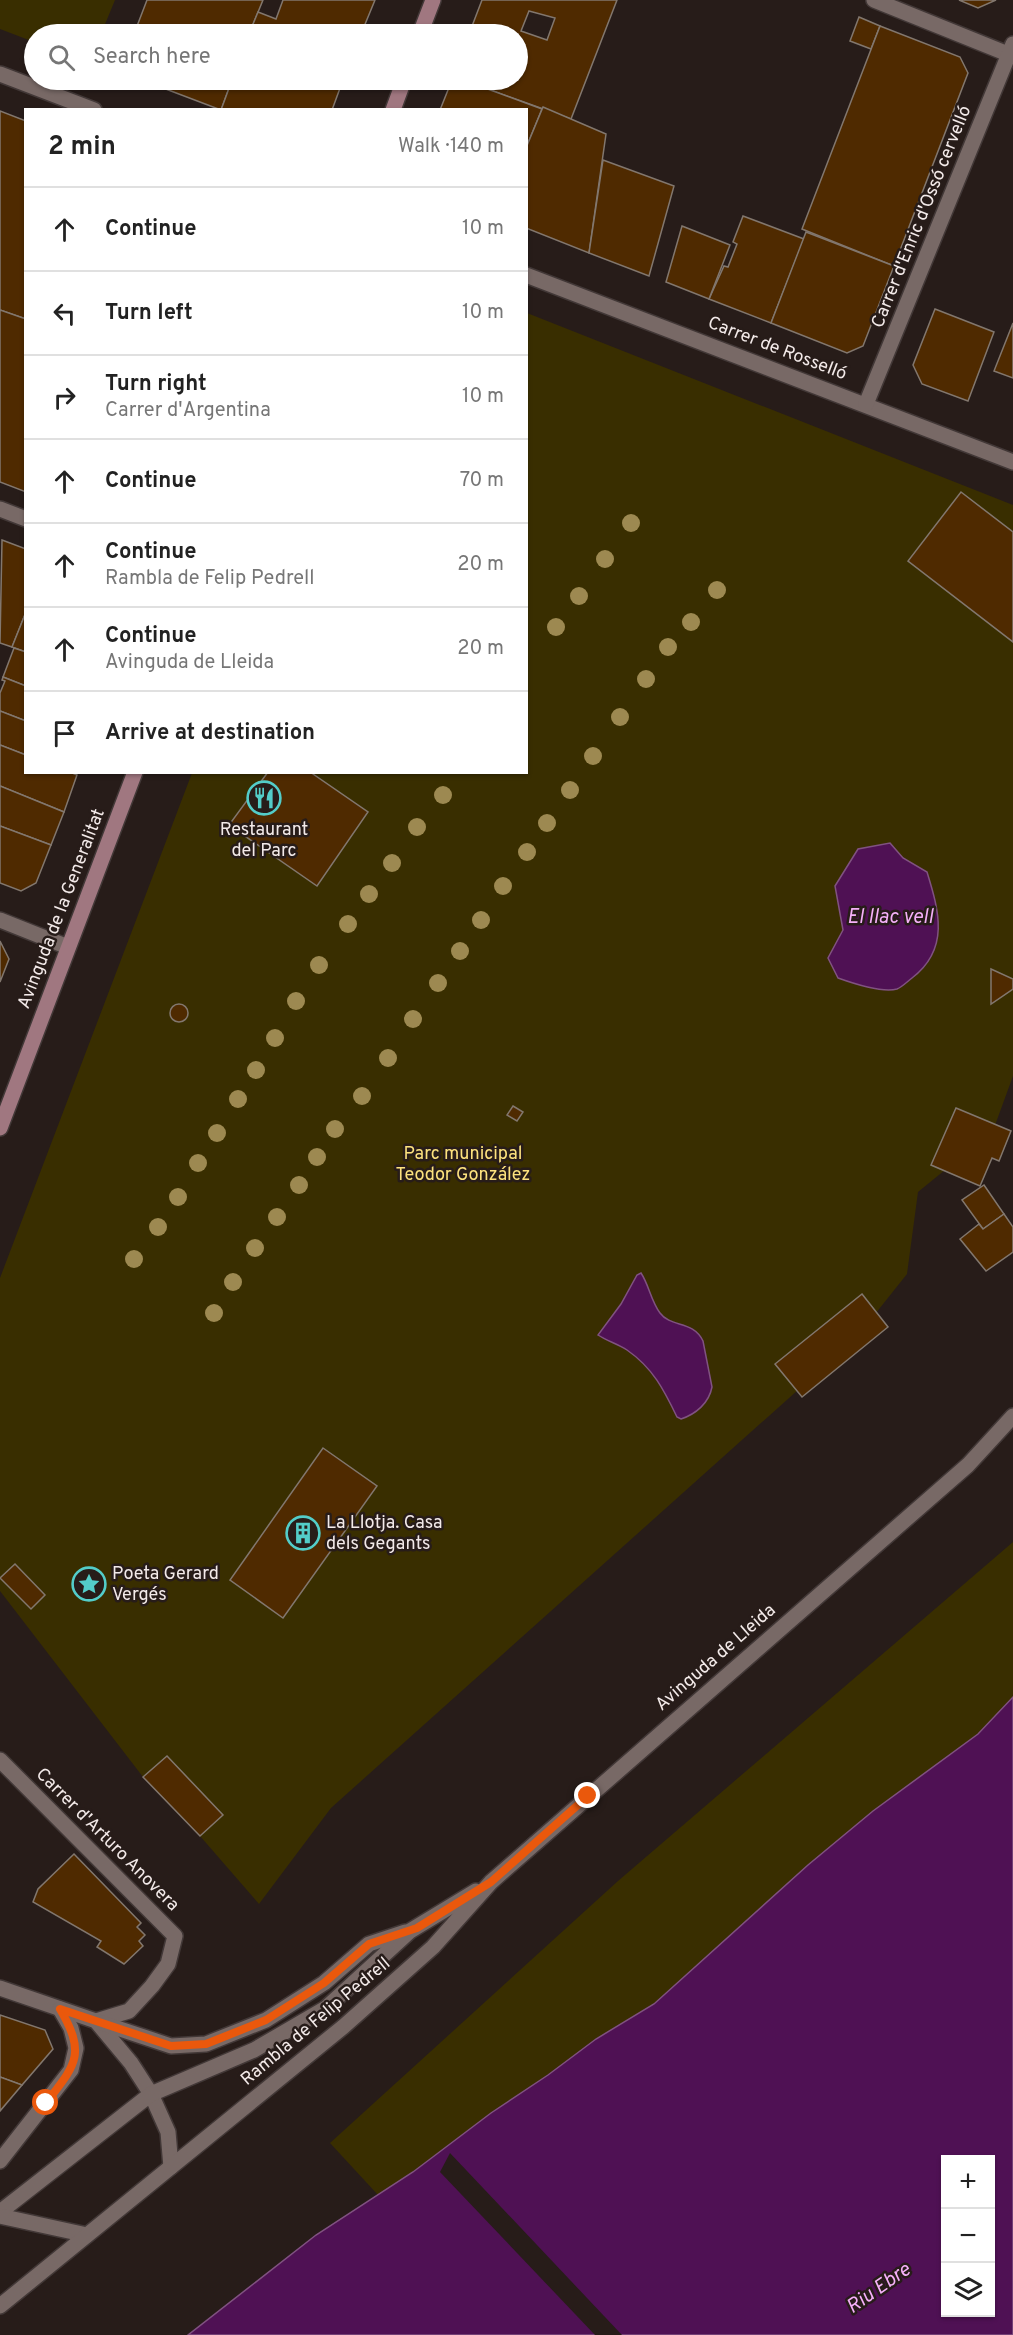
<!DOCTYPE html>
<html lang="en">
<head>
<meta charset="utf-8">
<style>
	body { margin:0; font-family:Overpass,sans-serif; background:#f6f6f6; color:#222 }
	.controls { position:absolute; right:18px; bottom:18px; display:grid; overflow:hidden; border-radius:0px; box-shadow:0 2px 4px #0004 }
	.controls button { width:54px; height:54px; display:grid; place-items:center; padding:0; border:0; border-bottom:2px solid #e0e0e0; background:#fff; color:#222; font:30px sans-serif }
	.stop { position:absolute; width:18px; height:18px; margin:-14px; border:4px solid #ea580c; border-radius:50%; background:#fff }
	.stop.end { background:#ea580c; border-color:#fff; box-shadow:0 2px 6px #0008 }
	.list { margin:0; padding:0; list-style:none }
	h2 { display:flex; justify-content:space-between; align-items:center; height:78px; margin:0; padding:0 24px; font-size:26px }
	h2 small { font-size:20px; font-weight:400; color:#767676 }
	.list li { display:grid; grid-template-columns:39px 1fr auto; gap:18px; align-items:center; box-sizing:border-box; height:84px; padding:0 24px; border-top:2px solid #e0e0e0 }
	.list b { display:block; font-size:22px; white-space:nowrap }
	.list p { margin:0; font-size:20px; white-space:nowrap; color:#767676 }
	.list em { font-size:20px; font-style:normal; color:#767676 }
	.icon { flex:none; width:33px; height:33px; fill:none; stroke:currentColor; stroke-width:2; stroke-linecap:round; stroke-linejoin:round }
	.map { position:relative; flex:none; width:1013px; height:2335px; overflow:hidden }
	.search { position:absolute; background:#fff; box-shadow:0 2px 4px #0004; left:24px; top:24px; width:504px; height:66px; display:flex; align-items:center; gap:15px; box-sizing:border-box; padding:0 21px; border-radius:33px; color:#767676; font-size:22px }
	.panel { position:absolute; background:#fff; box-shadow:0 2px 4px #0004; left:24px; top:108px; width:504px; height:666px; border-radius:0px }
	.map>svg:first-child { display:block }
	.green { fill:#392e00 }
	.water { fill:#4f1154; stroke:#805281; stroke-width:1.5; fill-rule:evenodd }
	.pier { fill:#271c19 }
	.building { fill:#4f2a00; stroke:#82776e; stroke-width:1.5; fill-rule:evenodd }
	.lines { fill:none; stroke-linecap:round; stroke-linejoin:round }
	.street-casing { stroke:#423837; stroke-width:18 }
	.secondary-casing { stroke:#423837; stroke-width:18 }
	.street { stroke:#786966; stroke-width:15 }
	.secondary { stroke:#a07780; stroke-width:15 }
	.tree { fill:#9d8951 }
	.route { stroke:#ea580c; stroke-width:8 }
	.labels { text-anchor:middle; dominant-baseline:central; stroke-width:5; stroke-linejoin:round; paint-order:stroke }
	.street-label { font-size:18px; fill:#f3eae9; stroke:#271c19 }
	.poi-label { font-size:18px; fill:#f3eae9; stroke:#271c19; text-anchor:start }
	.park-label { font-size:18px; fill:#fde27e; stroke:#271c19 }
	.water-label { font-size:20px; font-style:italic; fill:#f5b0f9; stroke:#271c19 }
</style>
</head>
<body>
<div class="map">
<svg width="1013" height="2335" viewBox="0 0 1013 2335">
	<rect width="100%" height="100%" fill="#271c19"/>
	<g class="green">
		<path d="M0,0H115L101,34H34V42L0,29Z"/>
		<path d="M527,313L1013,505V1076L990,1139L956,1161L918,1192L907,1274L856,1338L331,1808L259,1904L200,1836L143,1777L0,1591V1278L192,773L526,772Z"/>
		<path d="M1013,1542V1697L978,1734L808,1865L654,2004L596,2039L548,2075L491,2113L413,2172L378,2195L330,2143L618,1881Z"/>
	</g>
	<g class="water">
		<path d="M890,843L903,858L927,872C939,911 950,949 912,978C908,981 902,987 897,989C883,993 852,983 838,978L828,958L843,930L835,886L858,849Z"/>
		<path d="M641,1273C649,1285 651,1301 660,1313C671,1328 693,1320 703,1341L712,1387C709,1403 696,1414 681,1419L677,1417C664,1390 653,1368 627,1350C618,1344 607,1341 598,1335L621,1304L637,1275Z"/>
		<path d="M1013,1697V2335H188L316,2235L413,2172L491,2113L548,2075L596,2039L654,2004L808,1865L873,1811L978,1734ZM946,2160H990V2312H946Z"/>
	</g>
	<path class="pier" d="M450,2153L622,2335H595L440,2172Z"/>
	<g class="building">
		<path d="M147,0H263L249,34H134Z"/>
		<path d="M283,0H375L361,34H249L258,12L276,19Z"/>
		<path d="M482,0H617L571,119L463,80H518V34H469ZM529,11L555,18L547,40L521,31Z"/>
		<path d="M959,0H996L978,8Z"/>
		<path d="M859,17L880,26L871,49L850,41Z"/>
		<path d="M880,26L960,57L968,73L894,266L802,229Z"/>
		<path d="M142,80H232L221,110Z"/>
		<path d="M232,80H343L332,110H221Z"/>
		<path d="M452,80H463L542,109L526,148V110H440Z"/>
		<path d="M543,107L606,134L589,253L526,228V148Z"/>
		<path d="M0,111L26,121V319L0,310Z"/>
		<path d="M603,160L674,186L649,276L589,253Z"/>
		<path d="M743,216L804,239L771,323L709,299L724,266L728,267L737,244L733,242Z"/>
		<path d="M682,226L730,245L709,299L666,282Z"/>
		<path d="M806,232L894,266L863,346L847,353L771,323Z"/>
		<path d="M935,309L994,332L968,401L922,384L913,365Z"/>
		<path d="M0,310L26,319V492L0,482Z"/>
		<path d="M1013,323V378L994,371Z"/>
		<path d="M961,492L1013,532V642L908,561Z"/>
		<path d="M2,540L26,549V612L12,647L0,643Z"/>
		<path d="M26,612V652L12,647Z"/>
		<path d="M14,648L26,652V686L3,677Z"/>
		<path d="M3,677L26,686V721L0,711V693L5,681L2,680Z"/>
		<path d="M0,711L26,721V755L0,745Z"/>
		<path d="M0,745L26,755V772H70L77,775L64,812L0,786Z"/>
		<path d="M268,772H310L368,812L317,886L229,825Z"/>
		<path d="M0,786L64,812L51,845L0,826Z"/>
		<path d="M0,826L51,845L36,883L21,891L0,883Z"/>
		<path d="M0,941L9,959L0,982Z"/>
		<path d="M991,969L1013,979V989L991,1004Z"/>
		<circle cx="179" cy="1013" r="9"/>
		<path d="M513,1106L523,1112L517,1121L507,1115Z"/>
		<path d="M956,1108L1011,1131L999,1161L992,1158L980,1186L931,1165Z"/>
		<path d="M984,1185L1004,1214L983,1229L962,1200Z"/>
		<path d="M1004,1214L1013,1227V1252L986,1271L960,1239L979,1224L983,1229Z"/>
		<path d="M862,1294L888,1327L802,1397L775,1364Z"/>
		<path d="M323,1448L377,1486L283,1618L230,1580Z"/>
		<path d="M15,1564L45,1595L31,1609L0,1578Z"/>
		<path d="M167,1756L223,1815L200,1836L143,1777Z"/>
		<path d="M74,1854L141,1923L137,1927L145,1935L139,1941L143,1946L124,1964L97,1947L101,1941L33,1902L38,1889Z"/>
		<path d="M0,2015L45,2030L53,2049L22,2085L0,2077Z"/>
		<path d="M0,2077L22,2085L0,2111Z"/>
	</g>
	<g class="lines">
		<defs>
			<g id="street">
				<path d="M874,0L1013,56"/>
				<path d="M0,74L94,110"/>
				<path d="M526,275L1013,462"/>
				<path d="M866,404L1013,44"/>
				<path d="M0,509L26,519"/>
				<path d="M0,920L68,947"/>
				<path d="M0,1760L175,1936L168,1964L152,1986L129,2011L96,2021"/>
				<path d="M0,1988L96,2021L131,2063L151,2094L168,2132L171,2167"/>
				<path d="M96,2021L171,2046L206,2044L266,2020L324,1983L369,1944L405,1932"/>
				<path d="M0,2161L71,2070L76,2048L71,2028L60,2009"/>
				<path d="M0,2212L151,2094L254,2050L326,2008L410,1931L476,1891"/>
				<path d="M0,2216L87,2235"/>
				<path d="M0,2306L343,2027L433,1947L491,1882L968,1465L1013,1416"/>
			</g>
			<g id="secondary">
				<path d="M420,34L433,0"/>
				<path d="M393,110L404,80"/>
				<path d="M0,1128L135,772"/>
			</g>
		</defs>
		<use href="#street" class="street-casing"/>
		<use href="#secondary" class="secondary-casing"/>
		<use href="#street" class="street"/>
		<use href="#secondary" class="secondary"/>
	</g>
	<g class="tree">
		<circle cx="631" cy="523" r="9"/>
		<circle cx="605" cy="559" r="9"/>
		<circle cx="717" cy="590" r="9"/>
		<circle cx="579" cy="596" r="9"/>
		<circle cx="691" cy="622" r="9"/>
		<circle cx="556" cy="627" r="9"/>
		<circle cx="668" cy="647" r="9"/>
		<circle cx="646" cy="679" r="9"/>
		<circle cx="620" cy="717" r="9"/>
		<circle cx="593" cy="756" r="9"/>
		<circle cx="570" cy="790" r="9"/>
		<circle cx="443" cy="795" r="9"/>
		<circle cx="547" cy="823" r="9"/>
		<circle cx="417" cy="827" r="9"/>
		<circle cx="527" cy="852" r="9"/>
		<circle cx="392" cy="863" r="9"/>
		<circle cx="503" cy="886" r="9"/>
		<circle cx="369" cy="894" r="9"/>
		<circle cx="481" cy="920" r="9"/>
		<circle cx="348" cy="924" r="9"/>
		<circle cx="460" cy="951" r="9"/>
		<circle cx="319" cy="965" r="9"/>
		<circle cx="438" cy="983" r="9"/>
		<circle cx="296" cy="1001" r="9"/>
		<circle cx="413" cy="1019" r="9"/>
		<circle cx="275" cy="1038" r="9"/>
		<circle cx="388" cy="1058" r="9"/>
		<circle cx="256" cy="1070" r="9"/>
		<circle cx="362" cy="1096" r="9"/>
		<circle cx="238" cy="1099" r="9"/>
		<circle cx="335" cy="1129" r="9"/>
		<circle cx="217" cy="1133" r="9"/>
		<circle cx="317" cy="1157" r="9"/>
		<circle cx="198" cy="1163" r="9"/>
		<circle cx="299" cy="1185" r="9"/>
		<circle cx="178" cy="1197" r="9"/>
		<circle cx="277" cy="1217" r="9"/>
		<circle cx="158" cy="1227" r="9"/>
		<circle cx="255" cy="1248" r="9"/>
		<circle cx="134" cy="1259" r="9"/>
		<circle cx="233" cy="1282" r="9"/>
		<circle cx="214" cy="1313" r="9"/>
	</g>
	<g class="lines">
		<path class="route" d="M46,2103C75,2065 87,2055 60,2009L171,2046L206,2044L266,2020L324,1983L369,1944L417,1928L491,1882L588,1796"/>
	</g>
	<defs>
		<symbol id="restaurant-ring" viewBox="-11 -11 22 22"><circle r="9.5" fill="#271c19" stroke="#53cdc9" stroke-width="1.5"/><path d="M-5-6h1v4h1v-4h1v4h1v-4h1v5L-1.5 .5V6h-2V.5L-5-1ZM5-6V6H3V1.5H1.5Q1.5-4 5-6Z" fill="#53cdc9"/></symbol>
		<symbol id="building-ring" viewBox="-11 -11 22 22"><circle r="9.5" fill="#271c19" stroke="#53cdc9" stroke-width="1.5"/><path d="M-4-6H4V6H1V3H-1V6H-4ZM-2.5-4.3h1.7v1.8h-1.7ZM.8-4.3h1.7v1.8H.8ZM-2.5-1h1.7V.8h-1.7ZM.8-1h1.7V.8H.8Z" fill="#53cdc9"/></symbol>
		<symbol id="sight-ring" viewBox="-11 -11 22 22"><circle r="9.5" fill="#271c19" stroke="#53cdc9" stroke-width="1.5"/><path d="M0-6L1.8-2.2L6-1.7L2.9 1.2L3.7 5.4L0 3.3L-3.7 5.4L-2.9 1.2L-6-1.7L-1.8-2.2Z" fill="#53cdc9"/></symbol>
	</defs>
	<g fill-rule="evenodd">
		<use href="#restaurant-ring" x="245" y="779" width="38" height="38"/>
		<use href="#building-ring" x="284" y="1514" width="38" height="38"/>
		<use href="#sight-ring" x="70" y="1565" width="38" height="38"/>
	</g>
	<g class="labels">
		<g class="street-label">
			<text transform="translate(922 217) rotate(-68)">Carrer d'Enric d'Ossó cervelló</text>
			<text transform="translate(777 349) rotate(21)">Carrer de Rosselló</text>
			<text transform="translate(62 909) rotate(-69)">Avinguda de la Generalitat</text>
			<text transform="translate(716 1658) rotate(-41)">Avinguda de Lleida</text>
			<text transform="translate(107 1840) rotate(45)">Carrer d'Arturo Anovera</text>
			<text transform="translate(316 2022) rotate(-40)">Rambla de Felip Pedrell</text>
		</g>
		<g class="poi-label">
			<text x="264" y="830" text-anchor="middle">Restaurant<tspan x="264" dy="21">del Parc</tspan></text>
			<text x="326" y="1523">La Llotja. Casa<tspan x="326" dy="21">dels Gegants</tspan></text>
			<text x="112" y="1574">Poeta Gerard<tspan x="112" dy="21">Vergés</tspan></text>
		</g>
		<g class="park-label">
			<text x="463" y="1154">Parc municipal<tspan x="463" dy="21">Teodor González</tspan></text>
		</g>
		<g class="water-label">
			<text x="890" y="918">El llac vell</text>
			<text transform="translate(879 2289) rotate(-35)">Riu Ebre</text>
		</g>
	</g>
</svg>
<div class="controls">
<button>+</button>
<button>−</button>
<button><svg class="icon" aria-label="layers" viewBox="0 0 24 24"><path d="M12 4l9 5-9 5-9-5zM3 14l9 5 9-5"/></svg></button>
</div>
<div class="stop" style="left:46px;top:2103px"></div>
<div class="stop end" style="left:588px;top:1796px"></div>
<div class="search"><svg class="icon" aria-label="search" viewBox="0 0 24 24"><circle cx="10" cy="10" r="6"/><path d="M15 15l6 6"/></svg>Search here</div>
<section class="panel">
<h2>2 min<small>Walk · 140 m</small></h2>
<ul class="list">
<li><svg class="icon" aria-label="ahead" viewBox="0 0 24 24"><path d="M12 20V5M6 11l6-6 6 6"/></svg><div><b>Continue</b></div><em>10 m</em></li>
<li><svg class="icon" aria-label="left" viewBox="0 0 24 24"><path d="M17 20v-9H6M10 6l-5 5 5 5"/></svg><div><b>Turn left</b></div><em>10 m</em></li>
<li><svg class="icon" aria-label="right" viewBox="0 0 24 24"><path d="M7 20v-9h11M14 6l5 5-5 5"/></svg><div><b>Turn right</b><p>Carrer d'Argentina</p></div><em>10 m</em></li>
<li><svg class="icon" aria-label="ahead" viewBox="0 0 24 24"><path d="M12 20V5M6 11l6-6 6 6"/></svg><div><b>Continue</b></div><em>70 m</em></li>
<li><svg class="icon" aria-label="ahead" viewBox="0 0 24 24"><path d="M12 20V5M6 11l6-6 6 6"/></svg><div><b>Continue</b><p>Rambla de Felip Pedrell</p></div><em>20 m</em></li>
<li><svg class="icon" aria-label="ahead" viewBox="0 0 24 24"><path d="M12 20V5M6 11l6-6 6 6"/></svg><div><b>Continue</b><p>Avinguda de Lleida</p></div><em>20 m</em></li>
<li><svg class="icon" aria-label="arrive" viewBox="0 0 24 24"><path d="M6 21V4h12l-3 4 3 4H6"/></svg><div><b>Arrive at destination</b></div></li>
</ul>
</section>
</div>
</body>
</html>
